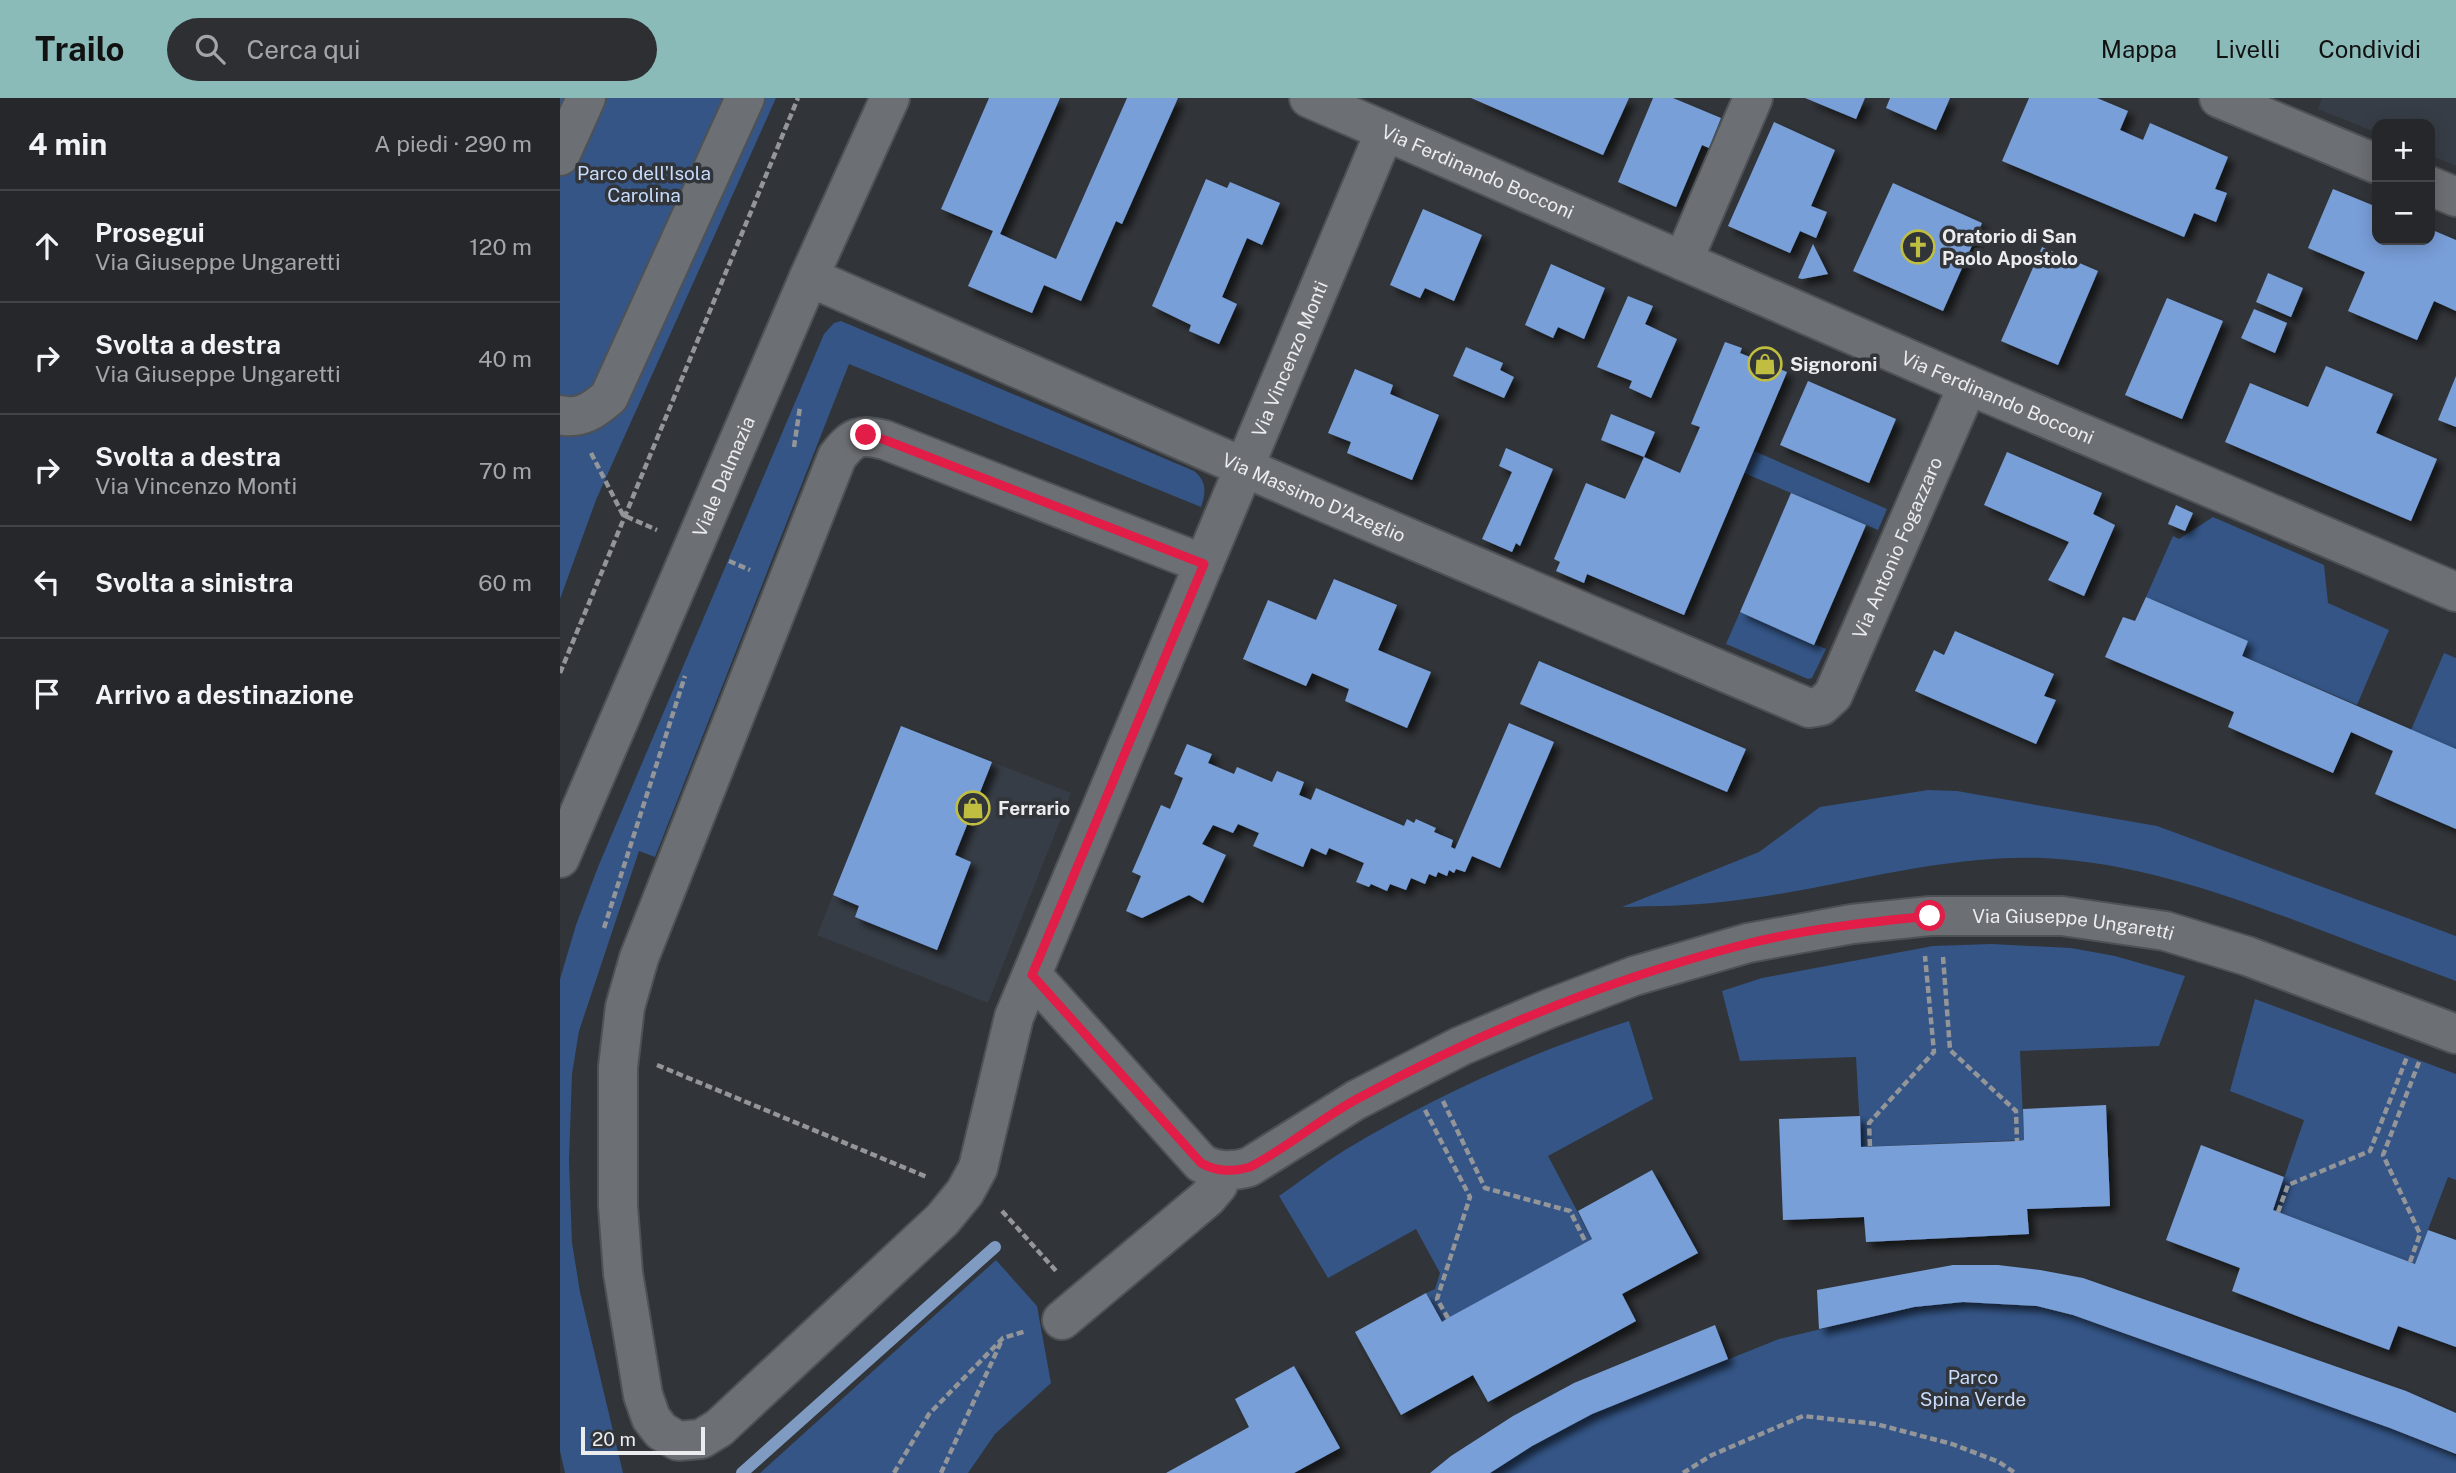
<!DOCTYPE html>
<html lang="it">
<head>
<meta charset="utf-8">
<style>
	body { margin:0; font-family:"Public Sans",sans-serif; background:#2d2f32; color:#f1f3f6 }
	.controls { position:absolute; right:21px; top:21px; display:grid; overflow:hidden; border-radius:14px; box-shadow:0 4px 18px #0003 }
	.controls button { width:63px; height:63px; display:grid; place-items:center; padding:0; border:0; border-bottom:2px solid #424447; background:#25272a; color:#f1f3f6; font:35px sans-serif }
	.scale { position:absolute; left:21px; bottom:18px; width:124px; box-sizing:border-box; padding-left:7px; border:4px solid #eaecee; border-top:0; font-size:19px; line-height:24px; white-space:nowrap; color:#eaecee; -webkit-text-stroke:5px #313438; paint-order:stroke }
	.stop { position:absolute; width:21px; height:21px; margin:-16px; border:5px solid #e11d48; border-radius:50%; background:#fff }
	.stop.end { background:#e11d48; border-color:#fff; box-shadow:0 2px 7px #0008 }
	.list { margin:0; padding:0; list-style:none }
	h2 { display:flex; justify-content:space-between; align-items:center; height:91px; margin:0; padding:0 28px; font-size:30px }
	h2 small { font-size:23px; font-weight:400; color:#a3a5a8 }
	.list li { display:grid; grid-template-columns:46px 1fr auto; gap:21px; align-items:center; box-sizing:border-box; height:112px; padding:0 28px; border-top:2px solid #424447 }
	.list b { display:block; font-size:26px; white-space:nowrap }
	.list p { margin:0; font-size:23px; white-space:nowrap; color:#a3a5a8 }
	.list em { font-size:23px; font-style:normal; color:#a3a5a8 }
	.icon { flex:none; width:38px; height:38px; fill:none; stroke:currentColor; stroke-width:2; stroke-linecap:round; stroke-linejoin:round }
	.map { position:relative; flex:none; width:1896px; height:1375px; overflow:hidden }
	header { display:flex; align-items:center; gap:42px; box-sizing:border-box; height:98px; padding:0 35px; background:#8bbbb9; color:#111 }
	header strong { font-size:33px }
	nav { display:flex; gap:38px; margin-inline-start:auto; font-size:24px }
	.search { width:490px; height:63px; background:#2d2f32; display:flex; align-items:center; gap:18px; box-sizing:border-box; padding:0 24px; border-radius:38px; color:#a3a5a8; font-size:26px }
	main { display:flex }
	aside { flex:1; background:#25272a }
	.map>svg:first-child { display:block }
	.built { fill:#373d46 }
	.green { fill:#345586 }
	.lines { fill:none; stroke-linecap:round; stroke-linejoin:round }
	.stream { stroke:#809bc2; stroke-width:12 }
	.building { fill:#799fd9; filter:url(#shadow) }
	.minor-casing { stroke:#4f5255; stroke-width:42 }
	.path { stroke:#939598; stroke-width:4.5; stroke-dasharray:7 3.5; stroke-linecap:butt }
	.minor { stroke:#6c6f73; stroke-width:38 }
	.route { stroke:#e11d48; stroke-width:9 }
	.labels { text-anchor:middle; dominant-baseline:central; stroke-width:7; stroke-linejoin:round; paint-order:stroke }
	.street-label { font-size:19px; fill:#eaecee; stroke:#313438 }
	.park-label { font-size:19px; fill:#c7dcfc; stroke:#313438 }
	.poi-label { font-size:19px; font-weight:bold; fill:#eaecee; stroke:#313438; text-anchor:start }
</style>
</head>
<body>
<header>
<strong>Trailo</strong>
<div class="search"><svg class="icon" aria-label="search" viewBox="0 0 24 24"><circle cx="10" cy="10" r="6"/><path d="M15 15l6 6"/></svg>Cerca qui</div>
<nav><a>Mappa</a><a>Livelli</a><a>Condividi</a></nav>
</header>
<main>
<aside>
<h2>4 min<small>A piedi · 290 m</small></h2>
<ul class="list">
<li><svg class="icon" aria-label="ahead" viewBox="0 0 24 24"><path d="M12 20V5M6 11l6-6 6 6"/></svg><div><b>Prosegui</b><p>Via Giuseppe Ungaretti</p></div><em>120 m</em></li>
<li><svg class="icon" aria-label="right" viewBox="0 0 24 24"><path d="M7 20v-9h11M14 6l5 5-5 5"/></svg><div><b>Svolta a destra</b><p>Via Giuseppe Ungaretti</p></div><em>40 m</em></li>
<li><svg class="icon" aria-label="right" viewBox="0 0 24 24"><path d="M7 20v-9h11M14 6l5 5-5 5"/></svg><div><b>Svolta a destra</b><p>Via Vincenzo Monti</p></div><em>70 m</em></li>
<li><svg class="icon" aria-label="left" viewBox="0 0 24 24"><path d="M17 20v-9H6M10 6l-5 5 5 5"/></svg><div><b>Svolta a sinistra</b></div><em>60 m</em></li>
<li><svg class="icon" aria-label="arrive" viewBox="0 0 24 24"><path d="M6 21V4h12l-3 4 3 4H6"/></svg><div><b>Arrivo a destinazione</b></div></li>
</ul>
</aside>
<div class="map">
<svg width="1896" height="1375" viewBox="0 0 1896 1375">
	<defs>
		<filter id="shadow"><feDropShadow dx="6" dy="6" stdDeviation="3.5" flood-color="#0009"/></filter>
	</defs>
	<rect width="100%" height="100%" fill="#313438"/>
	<g class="built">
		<path d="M1762,0H1896V68L1870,57V26H1817V35L1758,11Z"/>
		<path d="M341,628L511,695L428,905L257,837Z"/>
	</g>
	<g class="green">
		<path d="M0,0H216L36,402L0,501Z"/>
		<path d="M281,223L634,373C647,383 646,395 641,409L289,266L95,759L79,753L19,933L12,976L9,1063L12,1145L20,1194L63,1375H5L0,1353V881L16,827L38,769L264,236L274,225Z"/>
		<path d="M1194,353L1327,411L1318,432L1184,375Z"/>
		<path d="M1653,419L1764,467L1768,505L1829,532L1797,607L1682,558L1688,543L1586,499L1613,438L1619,441Z"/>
		<path d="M1180,514L1266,551L1252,580L1248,581L1166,546Z"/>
		<path d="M1884,555L1896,560V651L1851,632Z"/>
		<path d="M1368,692L1397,693L1597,728L1896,838V883C1845,864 1794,845 1742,825C1658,794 1573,764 1482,760C1374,756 1269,793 1162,804C1129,808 1095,808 1062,809L1199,754L1260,709Z"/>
		<path d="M1431,846L1511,850L1555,858L1625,878L1599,948L1460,953L1464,1042L1301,1049L1296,959L1180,963L1162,893L1202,880L1373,848Z"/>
		<path d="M1695,901L1896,976V1082L1888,1079L1855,1166L1713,1112L1744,1022L1670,993Z"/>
		<path d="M1069,923L1093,1001L988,1058L1032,1141L882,1224L866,1195L875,1191L880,1175L856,1131L768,1180L719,1098C741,1083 762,1066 785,1052C875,998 969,955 1069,923Z"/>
		<path d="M436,1162L477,1208L491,1285L435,1336L408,1375H200Z"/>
		<path d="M1403,1204L1477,1208L1513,1217L1830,1330L1896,1357V1375H930L972,1348L1032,1316L1219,1241L1354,1209Z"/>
	</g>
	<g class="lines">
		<path class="stream" d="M182,1375L435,1149"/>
	</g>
	<g class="building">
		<path d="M429,0H500L440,136L496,161L567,0H618L562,126L556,123L521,203L484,187L472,215L408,188L433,133L381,111Z"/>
		<path d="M911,0H1069L1043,57Z"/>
		<path d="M1093,0H1113L1161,20L1149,50L1142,47L1116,109L1058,84Z"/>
		<path d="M1245,0H1305L1296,21Z"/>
		<path d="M1330,0H1390L1376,32L1326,10Z"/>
		<path d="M1469,0H1537L1568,13L1560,32L1583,42L1590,25L1668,59L1655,91L1667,95L1656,124L1634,115L1624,139L1442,63Z"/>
		<path d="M1214,24L1275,52L1251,108L1267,114L1256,140L1240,133L1230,155L1168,128Z"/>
		<path d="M646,81L667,90L670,84L720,105L702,147L687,140L662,199L677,206L659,246L629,233L631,227L592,208Z"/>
		<path d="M1333,85L1422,125L1383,213L1293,173Z"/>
		<path d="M1773,91L1817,109V142H1870V131L1896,142V213L1874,203L1857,242L1788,213L1805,174L1748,150Z"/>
		<path d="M863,111L922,137L894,203L865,190L860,200L830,187Z"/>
		<path d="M1253,146L1268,176L1242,181L1238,180Z"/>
		<path d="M1482,149L1538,173L1498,267L1441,243Z"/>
		<path d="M991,166L1045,190L1024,241L998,229L993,240L965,227Z"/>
		<path d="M1708,175L1743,190L1731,219L1696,204Z"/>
		<path d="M1068,198L1093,208L1085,226L1117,241L1091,300L1069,290L1072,283L1037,269Z"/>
		<path d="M1607,200L1663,223L1622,321L1565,297Z"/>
		<path d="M1694,211L1727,225L1715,255L1681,240Z"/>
		<path d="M1165,244L1182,250L1180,255L1227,274L1124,517L1027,476L1024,485L996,473L1000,464L994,461L1026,385L1065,401L1084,359L1120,375L1140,329L1131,326Z"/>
		<path d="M906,249L943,265L940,272L954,279L944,300L893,278Z"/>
		<path d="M1766,268L1833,296L1816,335L1877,361L1851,423L1665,344L1690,285L1748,309Z"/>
		<path d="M795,271L833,287L830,296L879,317L852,382L787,355L791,344L768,335Z"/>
		<path d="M1896,278V329L1878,322Z"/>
		<path d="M1248,283L1336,321L1309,385L1220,347Z"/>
		<path d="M1051,316L1095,334L1084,359L1041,342Z"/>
		<path d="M946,350L993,371L960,448L956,445L952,454L922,441L952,374L939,368Z"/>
		<path d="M1447,354L1542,395L1533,416L1555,427L1524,498L1488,482L1509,444L1424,407Z"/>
		<path d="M1231,395L1306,427L1254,547L1180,514Z"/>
		<path d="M1616,407L1633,415L1625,433L1608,426Z"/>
		<path d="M774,481L837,507L818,552L871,574L847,630L785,603L789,591L752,575L746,588L683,561L708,502L756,522Z"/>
		<path d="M1586,499L1688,543L1682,558L1896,651V731L1815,696L1833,653L1791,634L1773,675L1668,629L1674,614L1545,559L1563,519L1575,523Z"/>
		<path d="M1395,533L1494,576L1484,598L1496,602L1476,646L1355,593L1374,552L1384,557Z"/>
		<path d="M979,563L1186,651L1167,694L960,606Z"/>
		<path d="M949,625L994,644L940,770L912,758L905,774L896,771L894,775L889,772L887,778L878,774L876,779L869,776L865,786L851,780L846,792L830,786L827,793L811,786L809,789L796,784L804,765L769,750L766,757L751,750L743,769L693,748L699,735L678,726L673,735L653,727L642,746L666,757L643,805L629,797L582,820L566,813L581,778L572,774L601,707L610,711L623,680L614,676L627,646L652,656L648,665L674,676L677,669L712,684L717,673L744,684L739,697L751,702L756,690L844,728L847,721L854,725L856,721L876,730L874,734L893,742L891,749L895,751Z"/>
		<path d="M341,628L432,664L395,757L411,764L377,852L295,819L299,808L273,797Z"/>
		<path d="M1546,1007L1550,1108L1467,1111L1469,1136L1306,1144L1304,1119L1223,1122L1219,1021L1300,1018L1301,1049L1457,1043L1464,1042L1463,1011Z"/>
		<path d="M1641,1047L1724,1079L1713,1112L1855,1166L1868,1132L1896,1142V1249L1838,1228L1829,1252L1750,1223L1672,1193L1680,1170L1606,1142Z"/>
		<path d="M1092,1072L1138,1155L1062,1196L1076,1223L928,1304L913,1277L841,1317L795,1234L866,1195L882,1224L888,1220L1032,1141L1018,1113Z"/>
		<path d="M1393,1167H1438L1480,1172L1523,1180L1846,1293L1896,1315V1356L1830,1330L1513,1217L1477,1208L1403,1204L1354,1209L1259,1231L1257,1192Z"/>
		<path d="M1155,1227L1168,1261L1032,1316L972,1348L930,1375H870L891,1358L953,1318L1014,1285Z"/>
		<path d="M734,1268L780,1350L734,1375H606L689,1329L675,1301Z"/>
	</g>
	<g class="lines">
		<defs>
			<g id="minor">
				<path id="s1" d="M749,0L1408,287L1896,494"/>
				<path d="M1659,0L1817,66"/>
				<path d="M0,58L26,0"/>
				<path d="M1870,88L1896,99"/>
				<path d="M1123,163L1193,0"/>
				<path id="s2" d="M249,179L752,399L1249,610L1261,608L1273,597L1408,287"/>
				<path d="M0,317C20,322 34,312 49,299L185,0"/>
				<path id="s3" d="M644,466L325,342C299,336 293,338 277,359L79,860L65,909L58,969V1108L63,1175L83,1297L91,1320L101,1333L118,1343L141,1341L159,1330L382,1122L405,1094L418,1070L454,919L825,33"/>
				<path id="s4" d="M0,760L249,179L330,0"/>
				<path id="s5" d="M472,877L641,1065C657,1074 672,1074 689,1069L796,1002L901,948L988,911L1074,878L1188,845L1292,826L1370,818H1502L1605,833L1687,858L1896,936"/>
				<path d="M502,1222L647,1100L658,1087L661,1073"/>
			</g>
		</defs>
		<use href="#minor" class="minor-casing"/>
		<g class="path">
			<path d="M234,349L240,309"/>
			<path d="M31,355L63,417L97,432"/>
			<path d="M169,463L190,472"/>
			<path d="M0,575L238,0"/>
			<path d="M44,830L125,578"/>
			<path d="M1383,859L1390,952L1456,1013L1457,1043"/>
			<path d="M97,967L367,1079"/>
			<path d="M883,1003L925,1090L1010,1113L1026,1145"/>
			<path d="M865,1012L910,1099L877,1201L888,1220"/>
			<path d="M1310,1048L1309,1025L1374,954L1365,858"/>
			<path d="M442,1113L497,1174"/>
			<path d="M1718,1114L1728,1087L1810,1053L1847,959"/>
			<path d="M1850,1164L1860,1136L1823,1057L1859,964"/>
			<path d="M334,1375L369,1316L443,1240L466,1233"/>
			<path d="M381,1375L441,1244"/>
			<path d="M1123,1375L1152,1357L1243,1318L1316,1326L1392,1346L1439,1364L1455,1375"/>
		</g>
		<use href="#minor" class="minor"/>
	</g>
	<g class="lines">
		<path class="route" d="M306,337L325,342L644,466L472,877L641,1065C657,1074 672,1074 690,1069C727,1050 760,1021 797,1001C920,934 1051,880 1186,846C1246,831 1309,824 1370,818"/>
	</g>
	<defs>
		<symbol id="church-ring" viewBox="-11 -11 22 22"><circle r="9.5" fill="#313438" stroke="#c0be41" stroke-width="1.5"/><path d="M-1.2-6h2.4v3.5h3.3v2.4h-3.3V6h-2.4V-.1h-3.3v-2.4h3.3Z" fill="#c0be41"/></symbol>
		<symbol id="shop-ring" viewBox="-11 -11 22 22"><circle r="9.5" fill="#313438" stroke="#c0be41" stroke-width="1.5"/><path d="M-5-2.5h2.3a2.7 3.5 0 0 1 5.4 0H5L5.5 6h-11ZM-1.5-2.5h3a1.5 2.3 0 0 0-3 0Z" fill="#c0be41"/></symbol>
	</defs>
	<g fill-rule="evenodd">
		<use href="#church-ring" x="1339" y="130" width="38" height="38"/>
		<use href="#shop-ring" x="1186" y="247" width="38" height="38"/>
		<use href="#shop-ring" x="394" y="691" width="38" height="38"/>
	</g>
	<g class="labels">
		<g class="street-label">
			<text stroke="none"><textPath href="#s1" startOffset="184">Via Ferdinando Bocconi</textPath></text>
			<text stroke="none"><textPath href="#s3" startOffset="2720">Via Vincenzo Monti</textPath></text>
			<text stroke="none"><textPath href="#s1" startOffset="751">Via Ferdinando Bocconi</textPath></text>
			<text stroke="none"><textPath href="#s4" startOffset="415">Viale Dalmazia</textPath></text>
			<text stroke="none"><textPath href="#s2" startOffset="551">Via Massimo D’Azeglio</textPath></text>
			<text stroke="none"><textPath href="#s2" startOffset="1278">Via Antonio Fogazzaro</textPath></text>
			<text stroke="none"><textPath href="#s5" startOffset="1180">Via Giuseppe Ungaretti</textPath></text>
		</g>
		<g class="park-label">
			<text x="84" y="75">Parco dell'Isola<tspan x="84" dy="22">Carolina</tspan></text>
			<text x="1413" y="1279">Parco<tspan x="1413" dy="22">Spina Verde</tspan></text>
		</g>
		<g class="poi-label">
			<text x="1382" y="138">Oratorio di San<tspan x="1382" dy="22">Paolo Apostolo</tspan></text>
			<text x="1230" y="266">Signoroni</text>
			<text x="438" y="710">Ferrario</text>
		</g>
	</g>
</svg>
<div class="controls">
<button>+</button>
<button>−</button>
</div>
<div class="scale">20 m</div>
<div class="stop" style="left:1370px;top:818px"></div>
<div class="stop end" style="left:306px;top:337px"></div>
</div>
</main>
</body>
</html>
